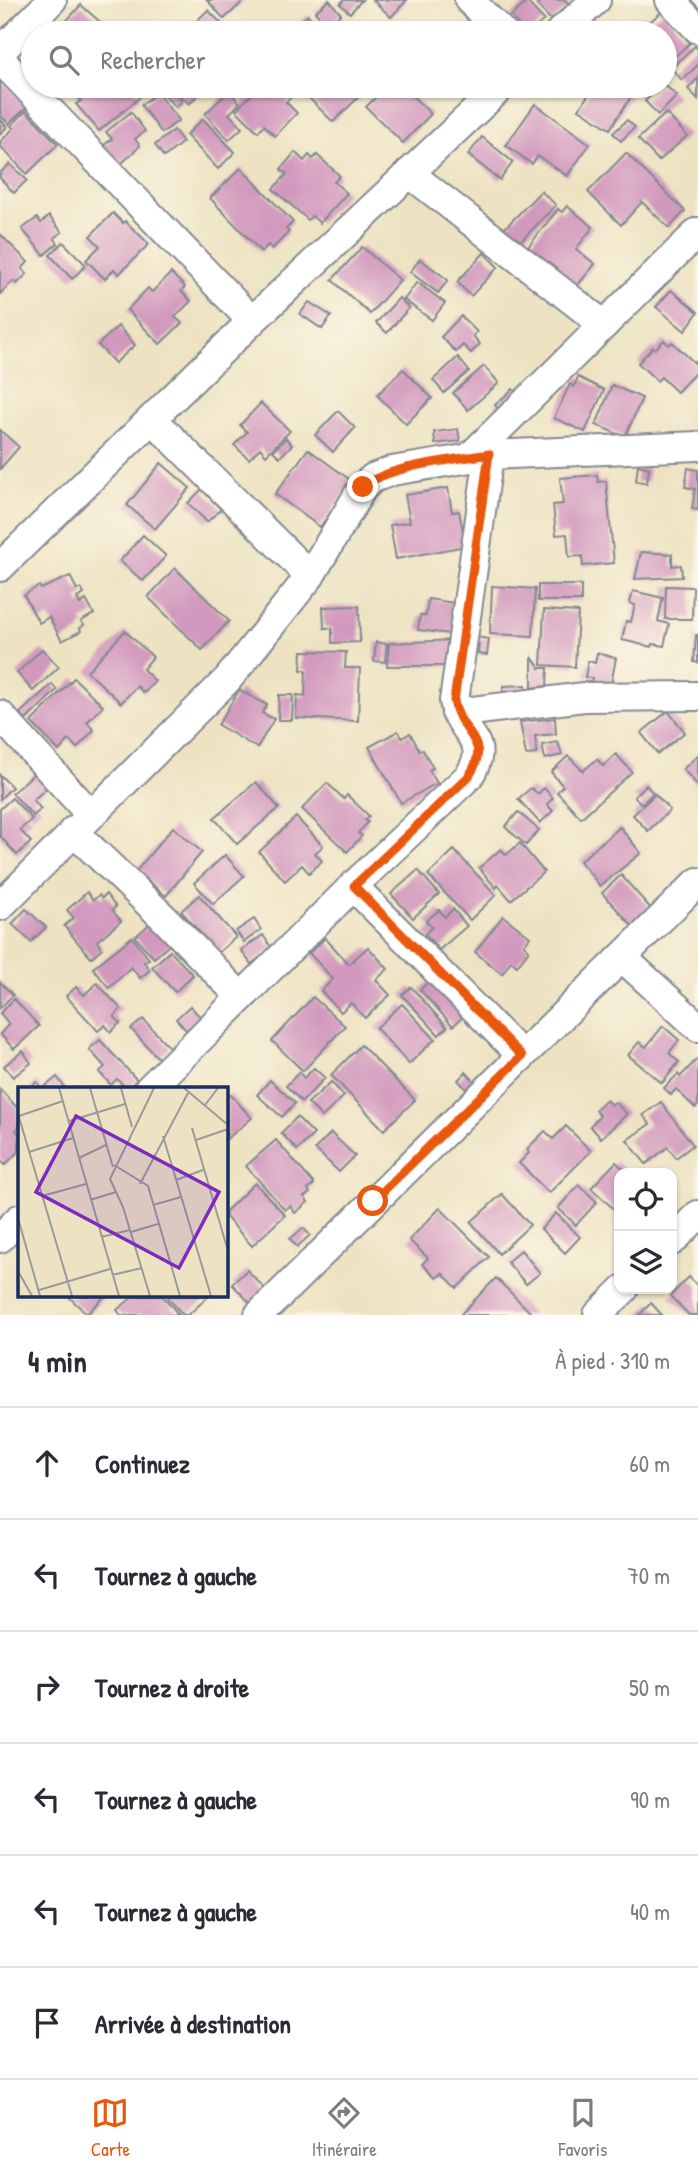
<!DOCTYPE html>
<html lang="fr">
<head>
<meta charset="utf-8">
<style>
	body { margin:0; font-family:"Patrick Hand",sans-serif; background:#f2f2f3; color:#2b2b33 }
	.controls { position:absolute; right:21px; bottom:21px; display:grid; overflow:hidden; border-radius:14px; box-shadow:0 2px 5px #0004 }
	.controls button { width:63px; height:63px; display:grid; place-items:center; padding:0; border:0; border-bottom:2px solid #e1e1e2; background:#fff; color:#2b2b33; font:35px sans-serif }
	.stop { position:absolute; width:21px; height:21px; margin:-16px; border:5px solid #ea580c; border-radius:50%; background:#fff }
	.stop.end { background:#ea580c; border-color:#fff; box-shadow:0 2px 7px #0008 }
	.list { margin:0; padding:0; list-style:none }
	h2 { display:flex; justify-content:space-between; align-items:center; height:91px; margin:0; padding:0 28px; font-size:30px }
	h2 small { font-size:23px; font-weight:400; color:#7c7c81 }
	.list li { display:grid; grid-template-columns:46px 1fr auto; gap:21px; align-items:center; box-sizing:border-box; height:112px; padding:0 28px; border-top:2px solid #e1e1e2 }
	.list b { display:block; font-size:26px; white-space:nowrap }
	.list em { font-size:23px; font-style:normal; color:#7c7c81 }
	.icon { flex:none; width:38px; height:38px; fill:none; stroke:currentColor; stroke-width:2; stroke-linecap:round; stroke-linejoin:round }
	.map { position:relative; flex:none; width:698px; height:1315px; overflow:hidden }
	.search { position:absolute; background:#fff; box-shadow:0 2px 5px #0004; left:21px; right:21px; top:21px; height:77px; display:flex; align-items:center; gap:18px; box-sizing:border-box; padding:0 24px; border-radius:38px; color:#7c7c81; font-size:26px }
	.sheet { height:763px; background:#fff }
	nav { display:flex; justify-content:space-around; align-items:center; box-sizing:border-box; height:98px; border-top:2px solid #e1e1e2; background:#fff; font-size:19px; color:#7c7c81 }
	nav a { display:grid; justify-items:center; gap:4px }
	nav .on { color:#ea580c }
	.map>svg:first-child { display:block }
	.building { fill:#d299be }
	.lines { fill:none; stroke-linecap:round; stroke-linejoin:round }
	.minor-casing { stroke:#848990; stroke-width:32 }
	.minor { stroke:#fff; stroke-width:28 }
	.route { stroke:#ea580c; stroke-width:9 }
	.inset-road { fill:none; stroke:#999b9a; stroke-width:2 }
	.view { fill:#7b2cbf; fill-opacity:0.15; stroke:#7b2cbf; stroke-width:3.5 }
	.inset-edge { fill:none; stroke:#1b2f5e; stroke-width:3.5 }
</style>
</head>
<body>
<div class="map">
<svg width="698" height="1315" viewBox="0 0 698 1315">
	<rect width="100%" height="100%" fill="#fcf5e5"/>
	<filter id="ink" filterUnits="userSpaceOnUse"><feTurbulence type="fractalNoise" baseFrequency=".0143" numOctaves="2"/><feDisplacementMap in="SourceGraphic" scale="14" xChannelSelector="R" yChannelSelector="G"/><feConvolveMatrix kernelMatrix="1 2 1 2 8 2 1 2 1" color-interpolation-filters="sRGB"/></filter>
	<filter id="wash" filterUnits="userSpaceOnUse"><feTurbulence type="fractalNoise" baseFrequency=".00686" numOctaves="4" result="noise"/><feDisplacementMap in="SourceGraphic" scale="28" xChannelSelector="R" yChannelSelector="G"/><feGaussianBlur stdDeviation="1.57" result="paint"/><feColorMatrix in="noise" values="0 0 0 0 0 0 0 0 0 0 0 0 0 0 0 0 0 1.4 0 .05"/><feComposite in="paint" operator="in"/></filter>
	<g filter="url(#wash)">
		<rect width="100%" height="100%" fill="#ede3c2"/>
		<g id="blocks">
			<g class="building">
				<path d="M207,0H245L224,19Z"/>
				<path d="M329,0L341,14L327,26L315,12Z"/>
				<path d="M344,0H362L350,13L340,4Z"/>
				<path d="M373,0H407L391,17Z"/>
				<path d="M542,0H565L570,5L552,21L537,5Z"/>
				<path d="M527,2L544,20L529,33H526L511,16Z"/>
				<path d="M81,5L108,29L104,33H64L59,29Z"/>
				<path d="M208,10L221,23L210,33H184Z"/>
				<path d="M663,11L690,43L665,65V33H652L654,31L647,24Z"/>
				<path d="M308,15L316,25L307,33H287Z"/>
				<path d="M343,25L351,33H334Z"/>
				<path d="M426,25L434,33H417Z"/>
				<path d="M695,46L698,49V65L682,80L671,68Z"/>
				<path d="M0,78L27,107L9,124L0,115Z"/>
				<path d="M698,78V99L688,89Z"/>
				<path d="M87,86H131L140,97L99,131L76,104L81,101L76,95Z"/>
				<path d="M155,86H166L182,101L176,107Z"/>
				<path d="M171,86H204L206,87L189,104Z"/>
				<path d="M260,86H284L293,95L286,102L297,113L275,136L264,125L258,132L236,110Z"/>
				<path d="M297,86H360L365,91L333,122Z"/>
				<path d="M387,86H402L431,114L403,143L366,107Z"/>
				<path d="M422,86H437L429,93Z"/>
				<path d="M594,86H638L610,129L579,109Z"/>
				<path d="M660,86H666L677,96L658,115L645,101Z"/>
				<path d="M229,91L240,103L229,114L242,128L229,140L205,114Z"/>
				<path d="M157,93L179,120L162,133L141,105Z"/>
				<path d="M535,104L590,144L567,176L538,156L532,164L506,145Z"/>
				<path d="M26,111L58,144L27,174L0,146V142L14,128L11,126Z"/>
				<path d="M131,112L145,131L135,139L140,146L116,169L100,148L112,139L106,132Z"/>
				<path d="M666,113L687,136L659,161L638,139Z"/>
				<path d="M0,119L7,127L0,134Z"/>
				<path d="M203,119L235,152L218,169L186,135Z"/>
				<path d="M627,120L635,127L621,141L613,133Z"/>
				<path d="M174,130L183,142L164,157L155,145Z"/>
				<path d="M482,137L513,162L500,180L468,155Z"/>
				<path d="M295,152L304,161L309,155L313,159L317,155L340,176L334,182L347,193L320,223L312,216L308,220L273,189L287,174L281,169Z"/>
				<path d="M626,153L685,211L669,228L642,202L621,225L588,192Z"/>
				<path d="M10,164L27,180L14,193L0,178V173Z"/>
				<path d="M241,168L293,222L286,229L289,232L272,249L268,245L261,252L210,198Z"/>
				<path d="M541,191L556,205L519,243L504,229Z"/>
				<path d="M567,206L593,227L576,249L595,264L577,286L528,247L558,209L562,212Z"/>
				<path d="M113,213L123,223L125,221L149,244L119,274L114,269L105,279L86,260L100,246L90,236Z"/>
				<path d="M49,216L62,232L54,238L58,243L44,255L22,229L37,218L41,223Z"/>
				<path d="M0,234L28,262L22,269L27,274L17,284L13,281L0,294Z"/>
				<path d="M63,242L86,265L72,279L50,255Z"/>
				<path d="M362,247L400,280L370,314L332,280Z"/>
				<path d="M484,253L498,267L471,296L457,282Z"/>
				<path d="M420,259L448,280L438,293L410,272Z"/>
				<path d="M171,273L185,287L181,291L191,301L175,317L182,323L160,344L127,310L148,288L152,292Z"/>
				<path d="M417,282L445,303L432,320L404,300Z"/>
				<path d="M671,290L698,312L685,331L656,307Z"/>
				<path d="M399,298L409,308L387,333L376,323Z"/>
				<path d="M309,302L331,316L322,329L300,314Z"/>
				<path d="M461,316L477,332L473,336L480,344L471,353L463,345L456,352L441,337Z"/>
				<path d="M118,326L135,345L115,363L98,345Z"/>
				<path d="M664,340L669,345L672,342L698,366V370L677,392L661,377L657,381L638,363L653,347L655,349Z"/>
				<path d="M458,357L469,371L444,393L433,380Z"/>
				<path d="M484,366L499,383L468,410L453,393Z"/>
				<path d="M403,369L432,398L406,424L377,395Z"/>
				<path d="M578,377L604,390L585,432L554,418L570,384L574,387Z"/>
				<path d="M612,385L642,398L625,437L596,425Z"/>
				<path d="M513,389L520,398L502,414L495,405Z"/>
				<path d="M261,403L290,431L266,455L260,448L249,459L234,445L247,432L240,425Z"/>
				<path d="M338,411L355,428L333,452L315,435Z"/>
				<path d="M458,429L460,441L435,444L434,432Z"/>
				<path d="M0,430L19,447L0,469Z"/>
				<path d="M286,438L292,445L280,457L273,451Z"/>
				<path d="M308,449L353,482L320,527L275,494Z"/>
				<path d="M161,463L190,488L155,529L127,505Z"/>
				<path d="M638,465L649,468L647,483L636,481Z"/>
				<path d="M688,468L698,470V510L692,509L695,489L685,487Z"/>
				<path d="M597,475L598,482L606,481L614,563L583,566L582,556L569,557L567,534L556,535L553,505L563,504L560,478Z"/>
				<path d="M448,488L452,512L459,511L466,546L396,559L390,525L410,522L405,495Z"/>
				<path d="M202,489L221,509L207,522L188,503Z"/>
				<path d="M143,535L166,556L143,581L120,561Z"/>
				<path d="M641,552L672,554V566L681,565L682,577L635,579Z"/>
				<path d="M175,568L229,621L202,650L148,597Z"/>
				<path d="M70,576L77,590L81,588L84,594L77,598L80,604L86,600L94,614L81,621L84,625L80,628L81,631L62,641L49,617L39,623L24,595L39,586L41,589Z"/>
				<rect x="538" y="585" width="43" height="16"/>
				<path d="M492,586L535,589L533,636L490,634Z"/>
				<path d="M666,586L693,587L692,619H665Z"/>
				<path d="M633,591L663,598L658,621L669,624L664,646L653,644L652,647L622,640L626,621L631,622L635,605L630,603Z"/>
				<path d="M428,599L461,604L457,635L418,630L420,615L426,616Z"/>
				<path d="M359,606L360,642L332,643V628H324L323,607Z"/>
				<path d="M544,610L578,612L575,667L541,665Z"/>
				<path d="M125,631L153,657L143,669L155,681L144,693L137,686L121,703L87,671Z"/>
				<path d="M696,635H698V663L694,662Z"/>
				<path d="M476,637L489,639L487,655L478,654L479,644L475,643Z"/>
				<path d="M456,640L449,666H387L389,643Z"/>
				<path d="M376,642L387,644L385,662L374,661Z"/>
				<path d="M42,649L59,667L33,691L17,673Z"/>
				<path d="M302,651L346,652L345,668H360L358,721L296,718L297,695L305,696L306,670H301Z"/>
				<path d="M597,653L616,658L610,689L591,685L592,678L585,677L588,661L595,663Z"/>
				<path d="M532,657L540,668H548L547,686L532,688Z"/>
				<path d="M74,678L103,706L87,722L94,730L77,748L69,740L59,751L31,722Z"/>
				<path d="M52,684L57,690L26,720L20,713Z"/>
				<path d="M526,685V698H503V686Z"/>
				<path d="M239,690L267,705L262,713L274,719L257,748L218,725Z"/>
				<path d="M279,695H293L292,720H278Z"/>
				<path d="M668,711L685,732L658,754L641,733Z"/>
				<path d="M555,718L556,734L535,736L537,754L526,755L520,722Z"/>
				<path d="M398,731L402,738L410,733L420,751L423,750L433,768L429,770L437,783L401,803L369,747Z"/>
				<path d="M558,742L562,755L545,759L542,745Z"/>
				<path d="M616,754L632,772L581,818L557,792L563,786L551,772L568,756L583,771L597,759L603,766Z"/>
				<path d="M698,755V786L683,769Z"/>
				<path d="M36,772L49,786L33,800L41,809L33,816L12,793Z"/>
				<path d="M0,775L12,787L0,799Z"/>
				<path d="M256,782L279,808L237,844L214,818Z"/>
				<path d="M327,783L344,799L347,795L369,816L365,820L368,822L358,833L362,836L347,852L302,809Z"/>
				<path d="M646,785L653,793L642,804L634,797Z"/>
				<path d="M531,788L538,794L544,788L553,798L547,804L553,811L540,823L518,799Z"/>
				<path d="M655,794L670,810L648,831L633,815Z"/>
				<path d="M12,798L32,819L20,830L31,842L17,855L0,836V809Z"/>
				<path d="M518,812L539,830L526,845L505,827Z"/>
				<path d="M296,817L323,846L315,853L322,861L309,873L302,865L285,881L259,852Z"/>
				<path d="M173,827L202,852L166,896L136,871Z"/>
				<path d="M620,827L641,853L600,886L580,861Z"/>
				<path d="M520,843L544,872L511,900L498,885L496,888L479,868L501,849L506,855Z"/>
				<path d="M454,850L496,895L470,920L428,875Z"/>
				<path d="M225,855L244,876L213,904L194,883Z"/>
				<path d="M418,870L439,894L413,918L391,894Z"/>
				<path d="M621,875L653,911L634,928L602,893Z"/>
				<path d="M87,892L93,900L99,895L102,898L106,894L116,907L112,910L121,921L97,941L102,948L91,958L64,926L74,918L67,910Z"/>
				<path d="M199,895L236,937L218,953L181,911Z"/>
				<path d="M26,909L46,927L31,942L12,924Z"/>
				<path d="M453,909L467,926L439,950L425,934L432,927L426,921L439,910L445,917Z"/>
				<path d="M503,916L530,937L524,945L529,950L517,966L511,961L502,974L475,952Z"/>
				<path d="M155,919L174,941L154,958L135,937Z"/>
				<path d="M254,919L261,930L244,942L236,931Z"/>
				<path d="M263,935L272,949L251,964L241,950Z"/>
				<path d="M132,937L149,959L144,962L150,970L140,978L131,967L109,988L93,968Z"/>
				<path d="M325,938L349,964L368,947L388,969L376,980L390,995L365,1018L351,1003L341,1012L321,991L333,979L309,953Z"/>
				<path d="M170,951L193,975L175,992L152,967Z"/>
				<path d="M435,975L469,1011L453,1026L420,990Z"/>
				<path d="M0,982L13,995L0,1008Z"/>
				<path d="M97,983L121,1009L114,1016L120,1023L111,1032L105,1025L98,1031L66,996L76,987L84,995Z"/>
				<path d="M411,987L447,1027L439,1035L402,995Z"/>
				<path d="M313,997L345,1026L303,1071L272,1041Z"/>
				<path d="M14,999L39,1026L14,1049L0,1034L9,1024L0,1013Z"/>
				<path d="M402,1004L435,1039L409,1064L376,1028Z"/>
				<path d="M190,1006L203,1020L189,1033L176,1019Z"/>
				<path d="M143,1019L170,1048L159,1059L131,1029Z"/>
				<path d="M663,1026L679,1040L669,1053L679,1062L662,1083L628,1055L639,1042L646,1047Z"/>
				<path d="M100,1040L137,1080L127,1089L117,1079L111,1085L99,1072L105,1067L89,1049Z"/>
				<path d="M361,1045L415,1100L384,1130L331,1075Z"/>
				<path d="M23,1051L31,1063L13,1077L4,1066Z"/>
				<path d="M698,1058V1105L695,1108L676,1089L671,1095L664,1088L678,1074L680,1077Z"/>
				<path d="M314,1068L325,1078L302,1102L286,1086L299,1072L304,1078Z"/>
				<path d="M466,1072L476,1083L468,1091L458,1080Z"/>
				<path d="M57,1077L66,1089H28L37,1082L42,1089Z"/>
				<path d="M270,1080L295,1103L282,1117L257,1095Z"/>
				<path d="M331,1082L344,1096L322,1117L308,1103Z"/>
				<path d="M0,1089L19,1110V1127L16,1130L19,1134V1151L5,1165L0,1159Z"/>
				<path d="M230,1094L252,1118L227,1139L226,1098Z"/>
				<path d="M606,1100L611,1105L615,1102L627,1114L601,1138L590,1126L600,1116L595,1110Z"/>
				<path d="M661,1102L693,1145L676,1158L668,1147L646,1164L627,1140L650,1124L643,1115Z"/>
				<path d="M297,1117L314,1134L297,1150L281,1133Z"/>
				<path d="M566,1126L591,1151L549,1193L519,1163L529,1153L527,1149L545,1131L553,1139Z"/>
				<path d="M331,1133L355,1156L339,1172L315,1149Z"/>
				<path d="M276,1140L314,1184L308,1190L310,1193L304,1197L308,1202L295,1213L290,1206L285,1210L246,1166Z"/>
				<path d="M616,1162L628,1173H619V1208L616,1211L591,1188Z"/>
				<path d="M255,1183L285,1215L252,1246L226,1217V1211Z"/>
				<path d="M579,1185L597,1202L576,1225L558,1208Z"/>
				<path d="M502,1194L530,1225L499,1254L471,1222Z"/>
				<path d="M440,1208L489,1257L457,1288L442,1273L437,1278L422,1264L428,1258L409,1240Z"/>
				<path d="M556,1213L580,1237L565,1253L541,1229Z"/>
				<path d="M303,1228L310,1235L297,1247L290,1239Z"/>
				<path d="M521,1250L540,1273L526,1284L507,1262Z"/>
				<path d="M247,1270L266,1290L251,1304L232,1284Z"/>
				<path d="M689,1277L698,1286V1315H689L670,1296Z"/>
				<path d="M496,1278L533,1315H460Z"/>
				<path d="M68,1296H105L87,1314Z"/>
				<path d="M134,1296H163L179,1315H121L117,1310Z"/>
				<path d="M171,1296H209L188,1315H183L168,1298Z"/>
				<path d="M651,1303L662,1315H639Z"/>
			</g>
		</g>
	</g>
	<g filter="url(#ink)">
		<use href="#blocks" fill-opacity="0" stroke="#848990" stroke-width="2"/>
		<g class="lines">
			<defs>
				<g id="minor">
					<path d="M469,0L503,33"/>
					<path d="M670,0L698,29"/>
					<path d="M559,33L596,0"/>
					<path d="M0,52L52,0"/>
					<path d="M0,59L252,321"/>
					<path d="M409,173L604,325"/>
					<path d="M152,419L310,576"/>
					<path d="M470,457L698,232"/>
					<path d="M0,567L252,321L502,86"/>
					<path d="M456,713L584,697L698,696"/>
					<path d="M0,715L90,814"/>
					<path d="M73,831L164,918L241,997"/>
					<path d="M353,886L522,1056"/>
					<path d="M0,906L228,679L310,576L363,487L373,478L392,471L489,455L698,446"/>
					<path d="M623,958L698,1027"/>
					<path d="M149,1089L353,886L469,776C493,739 460,736 454,701L489,455"/>
					<path d="M0,1238L19,1219"/>
					<path d="M672,1241L698,1215"/>
					<path d="M259,1315L698,882"/>
					<path d="M598,1315L624,1289"/>
				</g>
			</defs>
			<use href="#minor" class="minor-casing"/>
			<use href="#minor" class="minor"/>
		</g>
	</g>
	<g class="lines" filter="url(#ink)">
		<path class="route" d="M363,487C388,465 455,460 489,454L454,701C460,736 493,739 469,776L354,886L522,1056L373,1201"/>
	</g>
	<g transform="translate(18 1087)">
		<rect width="210" height="210" fill="#ede3c2"/>
		<path class="inset-road" d="M41,1L101,209M72,1L95,80M103,1L114,40M166,1L210,38M187,18L200,1M0,27L54,209M1,29L45,14M51,34L107,17M174,41L210,164M145,49L193,209M178,53L210,42M11,65L55,51M61,71L88,58M96,78L130,99L162,209M158,93L185,83M122,97L170,6M24,109L68,97M72,113L98,105M135,118L163,110M0,131L22,209M113,145L140,137M83,150L112,143M0,184L14,209M94,188L124,181M21,203L92,182M132,209L105,120L92,92L136,1"/>
		<path class="view" d="M58,29L201,105L161,181L18,105Z"/>
		<rect width="210" height="210" class="inset-edge"/>
	</g>
</svg>
<div class="controls">
<button><svg class="icon" aria-label="locate" viewBox="0 0 24 24"><circle cx="12" cy="12" r="6"/><path d="M12 2v4M12 18v4M2 12h4M18 12h4"/></svg></button>
<button><svg class="icon" aria-label="layers" viewBox="0 0 24 24"><path d="M12 4l9 5-9 5-9-5zM3 14l9 5 9-5"/></svg></button>
</div>
<div class="stop" style="left:373px;top:1201px"></div>
<div class="stop end" style="left:363px;top:487px"></div>
<div class="search"><svg class="icon" aria-label="search" viewBox="0 0 24 24"><circle cx="10" cy="10" r="6"/><path d="M15 15l6 6"/></svg>Rechercher</div>
</div>
<section class="sheet">
<h2>4 min<small>À pied · 310 m</small></h2>
<ul class="list">
<li><svg class="icon" aria-label="ahead" viewBox="0 0 24 24"><path d="M12 20V5M6 11l6-6 6 6"/></svg><div><b>Continuez</b></div><em>60 m</em></li>
<li><svg class="icon" aria-label="left" viewBox="0 0 24 24"><path d="M17 20v-9H6M10 6l-5 5 5 5"/></svg><div><b>Tournez à gauche</b></div><em>70 m</em></li>
<li><svg class="icon" aria-label="right" viewBox="0 0 24 24"><path d="M7 20v-9h11M14 6l5 5-5 5"/></svg><div><b>Tournez à droite</b></div><em>50 m</em></li>
<li><svg class="icon" aria-label="left" viewBox="0 0 24 24"><path d="M17 20v-9H6M10 6l-5 5 5 5"/></svg><div><b>Tournez à gauche</b></div><em>90 m</em></li>
<li><svg class="icon" aria-label="left" viewBox="0 0 24 24"><path d="M17 20v-9H6M10 6l-5 5 5 5"/></svg><div><b>Tournez à gauche</b></div><em>40 m</em></li>
<li><svg class="icon" aria-label="arrive" viewBox="0 0 24 24"><path d="M6 21V4h12l-3 4 3 4H6"/></svg><div><b>Arrivée à destination</b></div></li>
</ul>
</section>
<nav>
<a class="on"><svg class="icon" aria-label="map" viewBox="0 0 24 24"><path d="M3 6l6-2 6 2 6-2v14l-6 2-6-2-6 2zM9 4v14M15 6v14"/></svg>Carte</a>
<a><svg class="icon" aria-label="directions" viewBox="0 0 24 24"><path d="M12 3l9 9-9 9-9-9zM9 14v-3h6M13 9l2 2-2 2"/></svg>Itinéraire</a>
<a><svg class="icon" aria-label="saved" viewBox="0 0 24 24"><path d="M7 4h10v16l-5-4-5 4z"/></svg>Favoris</a>
</nav>
</body>
</html>
